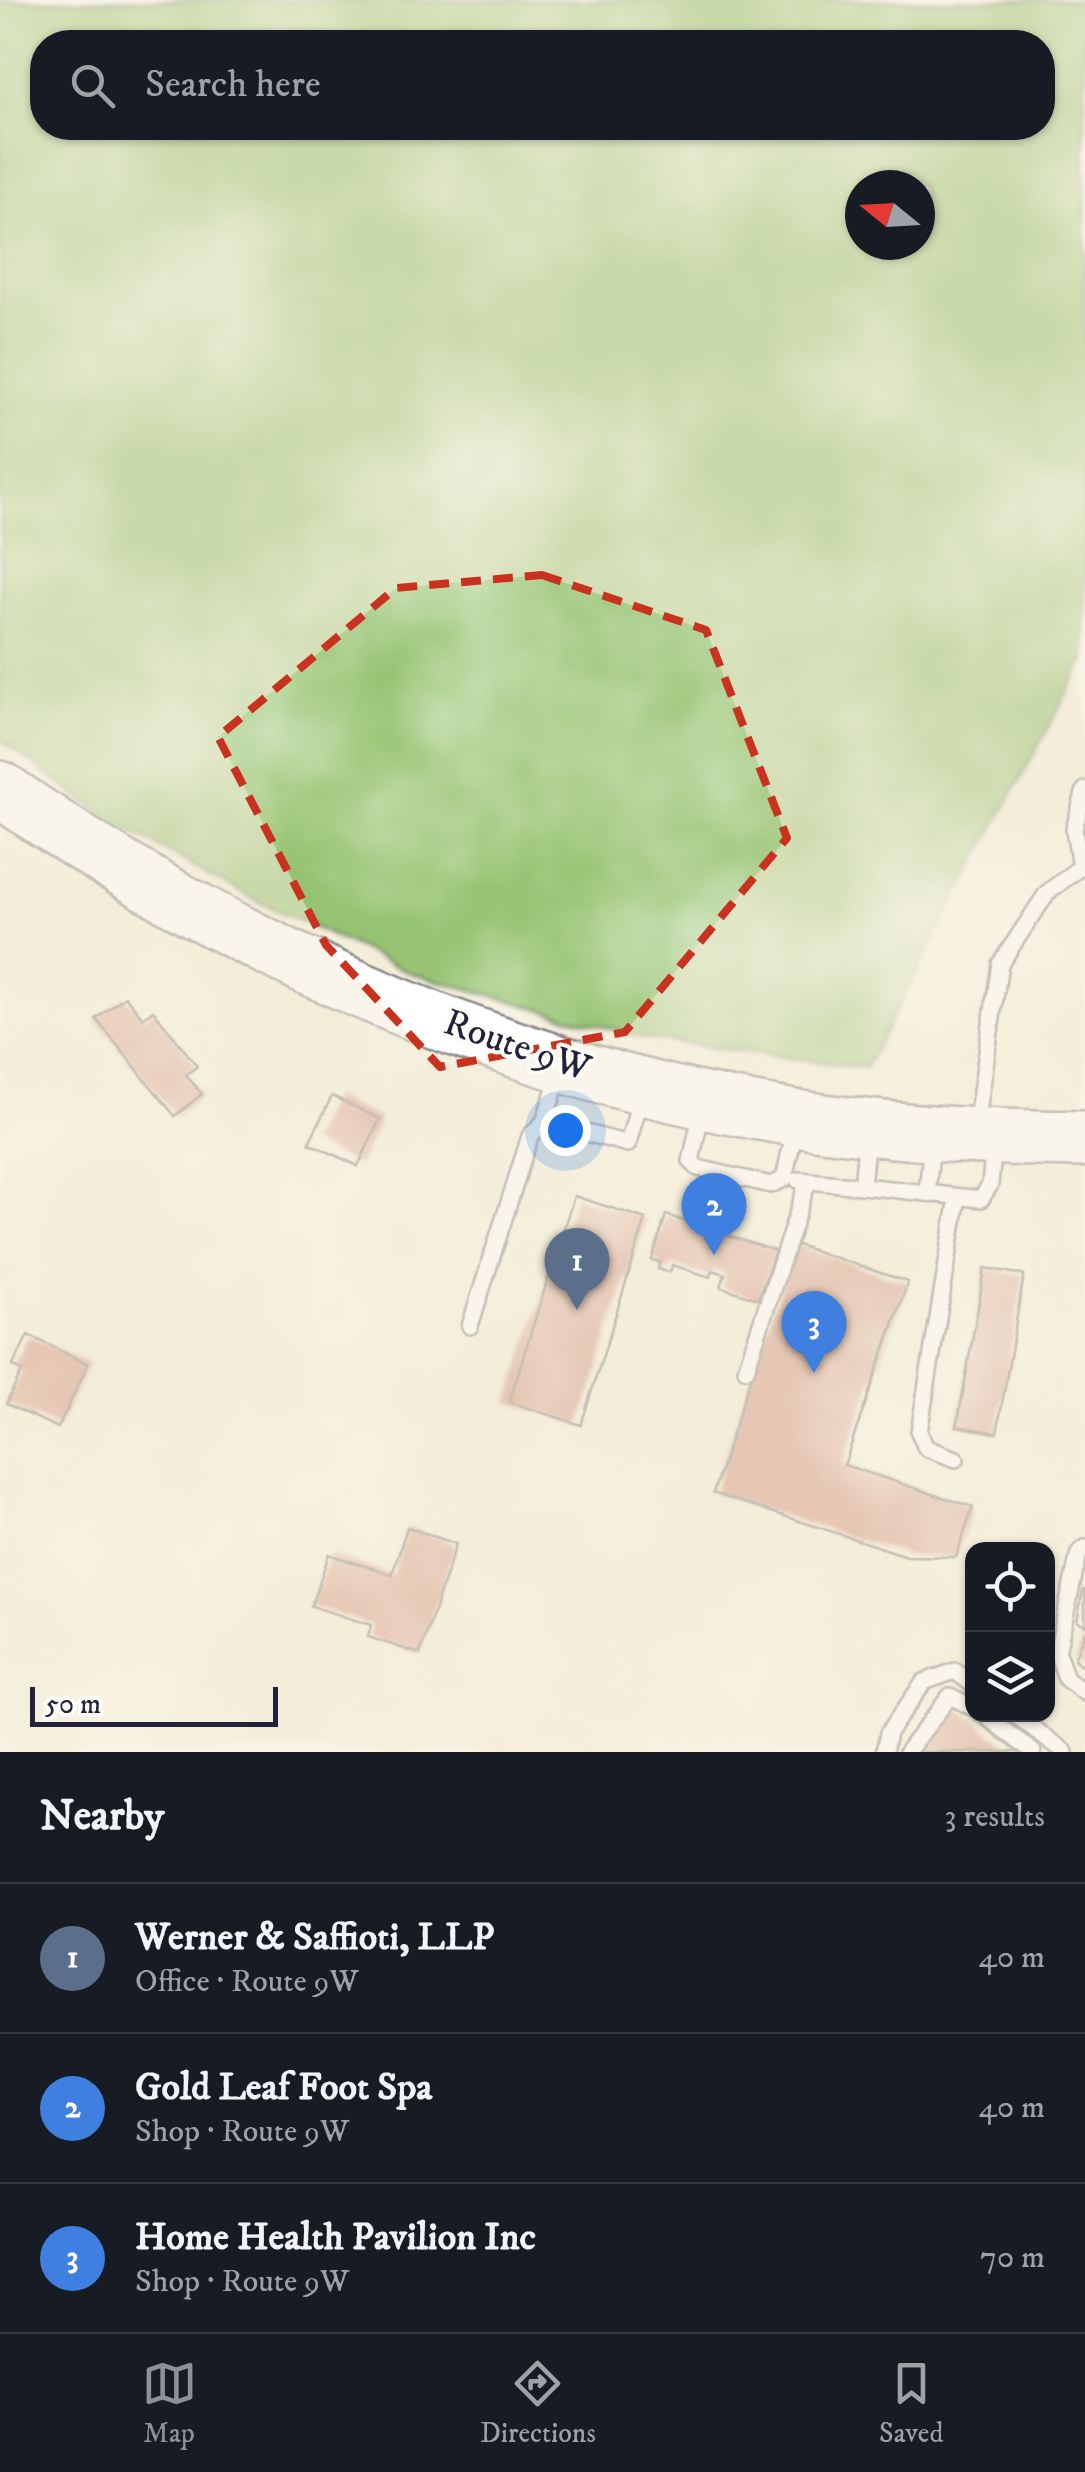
<!DOCTYPE html>
<html lang="en">
<head>
<meta charset="utf-8">
<style>
	body { margin:0; font-family:"IM FELL DW Pica",serif; background:#242831; color:#f1f3f6 }
	.controls { position:absolute; right:30px; bottom:30px; display:grid; overflow:hidden; border-radius:20px; box-shadow:0 2px 8px #0004 }
	.controls button { width:90px; height:90px; display:grid; place-items:center; padding:0; border:0; border-bottom:2px solid #363941; background:#171b24; color:#f1f3f6; font:50px sans-serif }
	.compass { position:absolute; left:845px; top:170px; width:90px; height:90px; border-radius:50%; background:#171b24; box-shadow:0 2px 8px #0004; rotate:288deg }
	.scale { position:absolute; left:30px; bottom:25px; width:248px; box-sizing:border-box; padding-left:10px; border:5px solid #22223b; border-top:0; font-size:28px; line-height:35px; white-space:nowrap; color:#22223b; -webkit-text-stroke:8px #fdfcf7; paint-order:stroke }
	.you { position:absolute; left:565px; top:1130px; width:35px; height:35px; margin:-25px; border:8px solid #fff; border-radius:50%; background:#1a73e8; box-shadow:0 0 0 15px #1a73e833 }
	.badge { display:grid; place-items:center; width:65px; height:65px; border-radius:50%; background:#8c9099; color:#fff; font-size:32px; font-weight:700 }
	.pin { position:absolute; translate:-50% -82px; filter:drop-shadow(0 2px 5px #0008) }
	.pin::after { content:''; position:absolute; top:52px; width:35px; height:30px; background:inherit; clip-path:polygon(0 0,100% 0,50% 100%) }
	.list { margin:0; padding:0; list-style:none }
	h2 { display:flex; justify-content:space-between; align-items:center; height:130px; margin:0; padding:0 40px; font-size:42px }
	h2 small { font-size:32px; font-weight:400; color:#9ea1a6 }
	.list li { display:grid; grid-template-columns:65px 1fr auto; gap:30px; align-items:center; box-sizing:border-box; height:150px; padding:0 40px; border-top:2px solid #363941 }
	.list b { display:block; font-size:38px; white-space:nowrap }
	.list p { margin:0; font-size:32px; white-space:nowrap; color:#9ea1a6 }
	.list em { font-size:32px; font-style:normal; color:#9ea1a6 }
	.icon { flex:none; width:55px; height:55px; fill:none; stroke:currentColor; stroke-width:2; stroke-linecap:round; stroke-linejoin:round }
	.map { position:relative; flex:none; width:1085px; height:1752px; overflow:hidden }
	.search { position:absolute; background:#171b24; box-shadow:0 2px 8px #0004; left:30px; right:30px; top:30px; height:110px; display:flex; align-items:center; gap:25px; box-sizing:border-box; padding:0 35px; border-radius:40px; color:#9ea1a6; font-size:38px }
	.sheet { height:580px; background:#171b24 }
	nav { display:flex; justify-content:space-around; align-items:center; box-sizing:border-box; height:140px; border-top:2px solid #363941; background:#171b24; font-size:28px; color:#9ea1a6 }
	nav a { display:grid; justify-items:center; gap:5px }
	nav .on { color:#8c9099 }
	.map>svg:first-child { display:block }
	.green { fill:#96c371; stroke:#5c7256; stroke-width:2.5; fill-rule:evenodd }
	.building { fill:#d49787 }
	.lines { fill:none; stroke-linecap:round; stroke-linejoin:round }
	.lane-casing { stroke:#8b888a; stroke-width:20 }
	.highway-casing { stroke:#8b888a; stroke-width:60 }
	.lane { stroke:#fff; stroke-width:15 }
	.highway { stroke:#fff; stroke-width:55 }
	.marked { fill:none; stroke:#c8321e; stroke-width:8; stroke-dasharray:20 12; stroke-linejoin:round }
	.labels { text-anchor:middle; dominant-baseline:central; stroke-width:8; stroke-linejoin:round; paint-order:stroke }
	.street-label { font-size:38px; fill:#22223b; stroke:#fdfcf7 }
</style>
</head>
<body>
<div class="map">
<svg width="1085" height="1752" viewBox="0 0 1085 1752">
	<rect width="100%" height="100%" fill="#fdfcf7"/>
	<filter id="ink" filterUnits="userSpaceOnUse"><feTurbulence type="fractalNoise" baseFrequency=".01" numOctaves="2"/><feDisplacementMap in="SourceGraphic" scale="20" xChannelSelector="R" yChannelSelector="G"/><feConvolveMatrix kernelMatrix="1 2 1 2 8 2 1 2 1" color-interpolation-filters="sRGB"/></filter>
	<filter id="wash" filterUnits="userSpaceOnUse"><feTurbulence type="fractalNoise" baseFrequency=".0048" numOctaves="4" result="noise"/><feDisplacementMap in="SourceGraphic" scale="40" xChannelSelector="R" yChannelSelector="G"/><feGaussianBlur stdDeviation="2.25" result="paint"/><feColorMatrix in="noise" values="0 0 0 0 0 0 0 0 0 0 0 0 0 0 0 0 0 1.4 0 .05"/><feComposite in="paint" operator="in"/></filter>
	<g filter="url(#wash)">
		<rect width="100%" height="100%" fill="#f4edd9"/>
		<path class="green" d="M0,0H1085V659L865,1068L649,1039L411,973L251,898L107,818L0,739ZM42,42H1042V128H42ZM860,185H920V245H860Z"/>
		<g id="blocks">
			<g class="building">
				<path d="M125,996L143,1018L153,1010L197,1066L186,1075L202,1094L175,1116L96,1019Z"/>
				<path d="M332,1096L380,1119L358,1166L309,1143Z"/>
				<path d="M574,1196L646,1219L581,1425L509,1402Z"/>
				<path d="M666,1215L775,1251L758,1299L721,1287L725,1274L713,1270L710,1277L672,1265L670,1272L658,1269L660,1262L652,1260Z"/>
				<path d="M794,1244L908,1282L844,1465L973,1507L956,1557L907,1556L713,1493Z"/>
				<path d="M985,1268L1024,1275L997,1433L957,1426Z"/>
				<path d="M28,1335L88,1364L58,1428L6,1404L22,1371L13,1366Z"/>
				<path d="M407,1527L456,1544L420,1654L368,1637L371,1625L311,1606L329,1554L392,1575Z"/>
				<path d="M1083,1590H1085V1625L1077,1621Z"/>
				<path d="M1085,1631V1669L1074,1659Z"/>
				<path d="M950,1701L1018,1752H912Z"/>
			</g>
		</g>
	</g>
	<g filter="url(#ink)">
		<use href="#blocks" fill-opacity="0" stroke="#8b888a" stroke-width="2.5"/>
		<g class="lines">
			<defs>
				<g id="lane">
					<path d="M1080,867L1074,829L1085,790"/>
					<path d="M702,1110L691,1161L698,1168L771,1185L784,1179L795,1129"/>
					<path d="M544,1122L628,1144L641,1096"/>
					<path d="M976,1126L1000,964L1047,893L1080,867"/>
					<path d="M867,1136L862,1186L981,1199L990,1185L994,1145"/>
					<path d="M798,1180L862,1186"/>
					<path d="M927,1193L932,1142"/>
					<path d="M470,1326L530,1136L544,1122L560,1073"/>
					<path d="M746,1369L808,1181"/>
					<path d="M956,1459L926,1448L919,1432L958,1197"/>
					<path d="M1085,1548L1079,1553L1057,1652L1066,1679L1085,1693"/>
					<path d="M983,1714L1033,1752"/>
					<path d="M1014,1714L1065,1752"/>
					<path d="M884,1752L888,1733L924,1682L955,1671L972,1684"/>
					<path d="M907,1752L950,1696L972,1707"/>
				</g>
				<path id="highway" d="M0,789C222,944 486,1062 754,1111C862,1131 975,1138 1085,1139"/>
			</defs>
			<use href="#lane" class="lane-casing"/>
			<use href="#highway" class="highway-casing"/>
			<use href="#lane" class="lane"/>
			<use href="#highway" class="highway"/>
		</g>
	</g>
	<path d="M0 0H1085V1752H0ZM542,575L706,630L787,838L625,1032L440,1067L326,945L218,737L396,588Z" fill="#f4edd9" fill-opacity=".55" fill-rule="evenodd"/>
	<path class="marked" d="M542,575L706,630L787,838L625,1032L440,1067L326,945L218,737L396,588Z"/>
	<g class="labels">
		<g class="street-label">
			<text transform="translate(517 1046) rotate(19)">Route 9W</text>
		</g>
	</g>
</svg>
<div class="controls">
<button><svg class="icon" aria-label="locate" viewBox="0 0 24 24"><circle cx="12" cy="12" r="6"/><path d="M12 2v4M12 18v4M2 12h4M18 12h4"/></svg></button>
<button><svg class="icon" aria-label="layers" viewBox="0 0 24 24"><path d="M12 4l9 5-9 5-9-5zM3 14l9 5 9-5"/></svg></button>
</div>
<svg class="compass" viewBox="-18 -18 36 36"><path d="M0-13l5 13h-10z" fill="#e53935"/><path d="M0 13l5-13h-10z" fill="#9ea1a6"/></svg>
<div class="scale">50 m</div>
<div class="you"></div>
<div class="pin badge" style="left:577px;top:1310px;background:#5c6f8a">1</div>
<div class="pin badge" style="left:714px;top:1255px;background:#3f7fe0">2</div>
<div class="pin badge" style="left:814px;top:1373px;background:#3f7fe0">3</div>
<div class="search"><svg class="icon" aria-label="search" viewBox="0 0 24 24"><circle cx="10" cy="10" r="6"/><path d="M15 15l6 6"/></svg>Search here</div>
</div>
<section class="sheet">
<h2>Nearby<small>3 results</small></h2>
<ul class="list">
<li><span class="badge" style="background:#5c6f8a">1</span><div><b>Werner &amp; Saffioti, LLP</b><p>Office · Route 9W</p></div><em>40 m</em></li>
<li><span class="badge" style="background:#3f7fe0">2</span><div><b>Gold Leaf Foot Spa</b><p>Shop · Route 9W</p></div><em>40 m</em></li>
<li><span class="badge" style="background:#3f7fe0">3</span><div><b>Home Health Pavilion Inc</b><p>Shop · Route 9W</p></div><em>70 m</em></li>
</ul>
</section>
<nav>
<a class="on"><svg class="icon" aria-label="map" viewBox="0 0 24 24"><path d="M3 6l6-2 6 2 6-2v14l-6 2-6-2-6 2zM9 4v14M15 6v14"/></svg>Map</a>
<a><svg class="icon" aria-label="directions" viewBox="0 0 24 24"><path d="M12 3l9 9-9 9-9-9zM9 14v-3h6M13 9l2 2-2 2"/></svg>Directions</a>
<a><svg class="icon" aria-label="saved" viewBox="0 0 24 24"><path d="M7 4h10v16l-5-4-5 4z"/></svg>Saved</a>
</nav>
</body>
</html>
